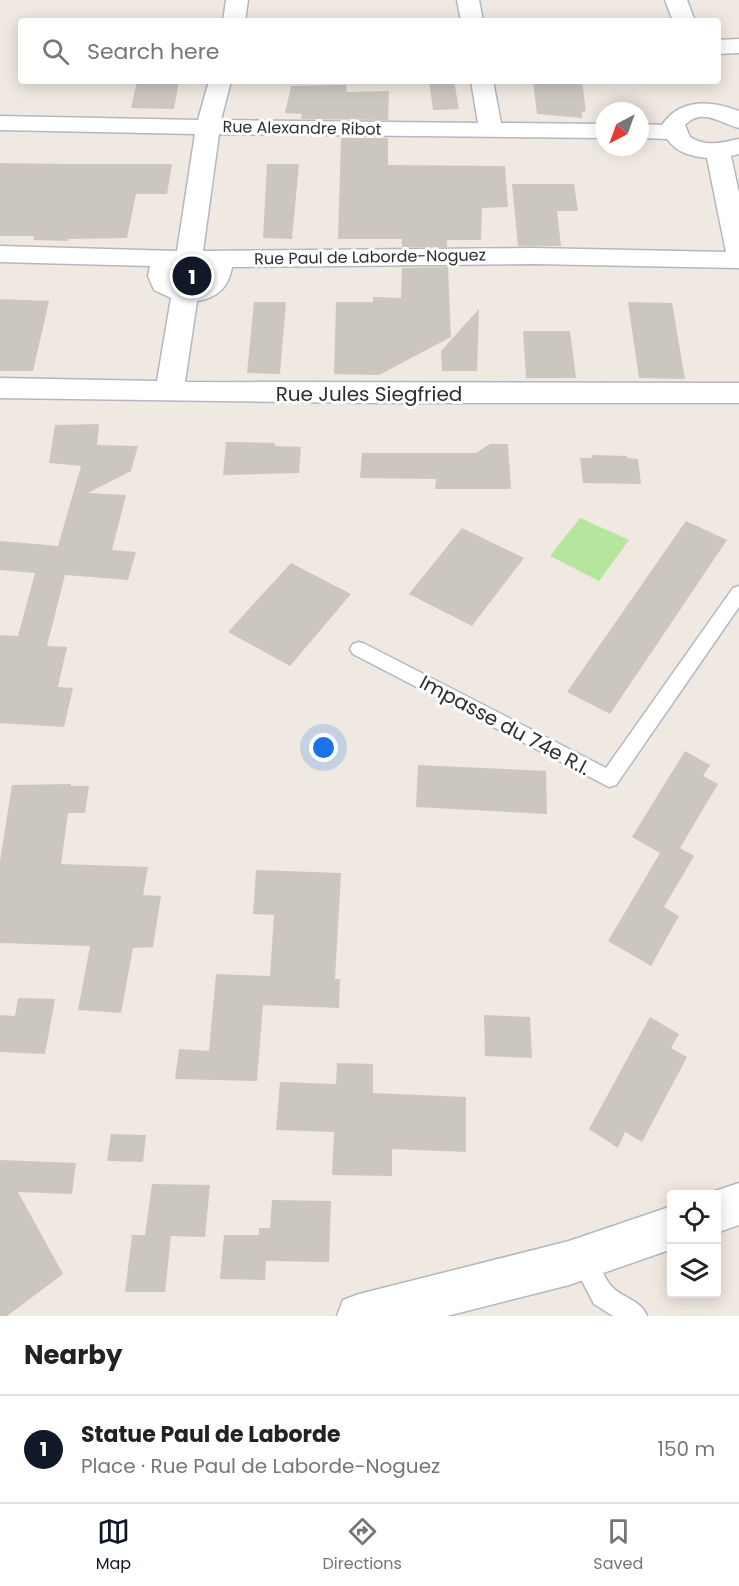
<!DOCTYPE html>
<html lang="en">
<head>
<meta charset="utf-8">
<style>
	body { margin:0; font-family:Poppins,sans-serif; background:#f2f2f2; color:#222 }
	.controls { position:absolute; right:18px; bottom:18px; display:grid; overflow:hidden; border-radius:6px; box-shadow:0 3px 15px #0003 }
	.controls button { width:54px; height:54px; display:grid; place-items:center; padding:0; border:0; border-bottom:2px solid #e0e0e0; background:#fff; color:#222; font:30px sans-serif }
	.compass { position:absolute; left:595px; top:102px; width:54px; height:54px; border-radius:50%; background:#fff; box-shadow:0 3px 15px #0003; rotate:221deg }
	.you { position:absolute; left:324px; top:748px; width:21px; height:21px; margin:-15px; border:4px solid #fff; border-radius:50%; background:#1a73e8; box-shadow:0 0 0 9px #1a73e833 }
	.badge { display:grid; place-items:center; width:39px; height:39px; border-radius:50%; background:#111827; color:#fff; font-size:20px; font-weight:700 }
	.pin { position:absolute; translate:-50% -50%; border:3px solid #fff; box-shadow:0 2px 6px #0006 }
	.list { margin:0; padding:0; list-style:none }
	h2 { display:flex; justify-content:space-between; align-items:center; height:78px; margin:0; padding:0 24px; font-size:26px }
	h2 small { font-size:20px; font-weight:400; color:#767676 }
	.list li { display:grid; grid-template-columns:39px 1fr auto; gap:18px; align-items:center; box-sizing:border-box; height:108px; padding:0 24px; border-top:2px solid #e0e0e0 }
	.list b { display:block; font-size:22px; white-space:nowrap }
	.list p { margin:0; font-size:20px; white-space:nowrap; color:#767676 }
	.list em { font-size:20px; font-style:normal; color:#767676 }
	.icon { flex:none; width:33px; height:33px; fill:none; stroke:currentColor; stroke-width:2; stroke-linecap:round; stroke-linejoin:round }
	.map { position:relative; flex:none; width:739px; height:1316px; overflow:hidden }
	.search { position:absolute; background:#fff; box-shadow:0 3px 15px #0003; left:18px; right:18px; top:18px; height:66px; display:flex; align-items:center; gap:15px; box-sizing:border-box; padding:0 21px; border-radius:6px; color:#767676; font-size:22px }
	.sheet { height:186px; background:#fff }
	nav { display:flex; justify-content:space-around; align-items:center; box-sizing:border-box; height:84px; border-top:2px solid #e0e0e0; background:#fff; font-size:16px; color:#767676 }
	nav a { display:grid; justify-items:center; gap:3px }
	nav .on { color:#111827 }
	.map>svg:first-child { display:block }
	.green { fill:#b6e59e }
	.building { fill:#cbc7bf }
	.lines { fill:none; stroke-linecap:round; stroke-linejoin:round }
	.lane-casing { stroke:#b4b7c1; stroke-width:3 }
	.street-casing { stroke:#b4b7c1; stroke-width:3 }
	.lane { fill:#fff; fill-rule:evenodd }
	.street { fill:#fff; fill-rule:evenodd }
	.labels { text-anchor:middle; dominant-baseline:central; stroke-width:6; stroke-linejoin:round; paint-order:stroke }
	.far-street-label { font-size:16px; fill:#2e2e2e; stroke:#fff }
	.street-label { font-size:20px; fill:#2e2e2e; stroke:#fff }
</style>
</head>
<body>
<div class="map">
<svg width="739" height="1316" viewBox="0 0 739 1316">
	<rect width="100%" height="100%" fill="#efe9e1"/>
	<path class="green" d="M580,518L629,540L599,581L550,556Z"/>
	<g class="building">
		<path d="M137,81H179L174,109L131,108Z"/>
		<path d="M429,81H454L459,109L433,110Z"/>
		<path d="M533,81H582L586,111L582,112V118L537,114Z"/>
		<path d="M346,85L347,92L389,91L388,120L301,119L302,114L285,113L291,86Z"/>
		<path d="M341,138H388V165L505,166L508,207L482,208L481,240H447V247H402V239H338Z"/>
		<path d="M0,163L67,164H172L167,194H136L127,238L68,239V241L33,240L34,236H0Z"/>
		<path d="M267,164H299L292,239L263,238Z"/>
		<path d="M512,184H574L578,211H557L561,246H518Z"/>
		<path d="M448,267L451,337L379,375L334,374L336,302H373V297L401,298L402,268Z"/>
		<path d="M0,299L49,301L33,371H0Z"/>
		<path d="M254,302H286L280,373L278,374L247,373Z"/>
		<path d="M628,302L672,303L685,379L639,378Z"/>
		<path d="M479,309L477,371H442L441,351Z"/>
		<path d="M523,331H570L576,378H526Z"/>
		<path d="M99,424L97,445L138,446L131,471L88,493L126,495L112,550L136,552L128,580L65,575L47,646L67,647L58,687L73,688L64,727L0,723V635L18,636L35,573L0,570V541L58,546L81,466L49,463L55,425Z"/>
		<path d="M226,442L275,443V446L301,447L299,473L223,475Z"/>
		<path d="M490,444H508L511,489H435L436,479L360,478L362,453H476Z"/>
		<path d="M592,455L627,456V458L638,459L641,484L583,483L580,458H592Z"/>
		<path d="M686,521L727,540L610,714L567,692Z"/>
		<path d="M462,528L524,558L472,626L409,594Z"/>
		<path d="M291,563L351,594L290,666L228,632Z"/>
		<path d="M685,751L710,765L703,776L718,784L680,848L694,856L664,907L679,916L651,966L608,941L660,853L632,837Z"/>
		<path d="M418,765L546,771L547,814L416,807Z"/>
		<path d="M71,784V786H89L85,813H68L61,864L148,867L143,895L161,896L153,947L133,948L121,1013L78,1010L90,946L0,943V861L12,785Z"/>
		<path d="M256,870L341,873L335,979H340L339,1008L263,1005L257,1081L175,1079L179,1049L209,1051L216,974L270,976L274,915L253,914Z"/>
		<path d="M18,998L55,999L45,1054L0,1052V1015L15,1016Z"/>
		<path d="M484,1015L530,1017L532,1058L485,1056Z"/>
		<path d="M650,1017L679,1034L671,1048L687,1057L642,1142L625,1132L618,1148L589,1129Z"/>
		<path d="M337,1063L373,1064V1093L466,1097V1152L392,1149V1176L332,1175L334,1132L276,1130L280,1082L336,1084Z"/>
		<path d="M111,1134L146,1135L143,1162L107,1161Z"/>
		<path d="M0,1160L76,1163L72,1194L18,1192L63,1274L7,1316H0Z"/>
		<path d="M152,1184L210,1185L205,1237L171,1236L165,1292H125L132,1235H145Z"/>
		<path d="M272,1200L331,1201L329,1262L266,1261L265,1280L220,1279L224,1235H259V1228H270Z"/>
	</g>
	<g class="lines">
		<defs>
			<g id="lane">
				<path d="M739,586V607L616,785L609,787L353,654L350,649L353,644L359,642L365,644L606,768L733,588Z"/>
				<path d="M582,1246C599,1253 600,1274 612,1287C623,1298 641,1300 647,1316H613L594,1304L570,1258L574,1250Z"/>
			</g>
			<g id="street">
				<path d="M226,0H248L245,21H223Z"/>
				<path d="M457,0H479L483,21H461Z"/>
				<path d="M665,0H687L695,21H673Z"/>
				<path d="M739,39V53L718,54V40Z"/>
				<path d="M209,81H231L221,120L478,123L471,81H493L501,123L604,124V138L219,134L203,251L534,248L726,252L707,158C691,156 677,153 667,139L640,138V124L662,125C680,98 711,100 739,111V128C720,123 702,107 685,125L690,137C706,147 721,143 739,139V154L731,156L739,193V268L534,264L232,267C229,287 217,298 197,301L185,382L739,383V403H370L0,398V378L157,381L171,298L154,290L148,276L150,266L0,262V246L177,251L195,134L0,130V116L198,120ZM176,267H206L203,279L193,285L175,279Z"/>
				<path d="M739,1183V1225L716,1233V1194H706Z"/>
				<path d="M672,1206V1249L569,1285L447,1316H337L343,1300L359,1294L569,1241Z"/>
			</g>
		</defs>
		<use href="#lane" class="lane-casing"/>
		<use href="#street" class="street-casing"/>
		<use href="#lane" class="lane"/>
		<use href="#street" class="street"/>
	</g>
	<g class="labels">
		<g class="far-street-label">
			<text transform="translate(302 128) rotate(1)">Rue Alexandre Ribot</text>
			<text transform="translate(370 257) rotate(-1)">Rue Paul de Laborde-Noguez</text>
		</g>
		<g class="street-label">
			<text x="369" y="394">Rue Jules Siegfried</text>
			<text transform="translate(505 725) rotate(28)">Impasse du 74e R.I.</text>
		</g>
	</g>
</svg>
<div class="controls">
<button><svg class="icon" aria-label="locate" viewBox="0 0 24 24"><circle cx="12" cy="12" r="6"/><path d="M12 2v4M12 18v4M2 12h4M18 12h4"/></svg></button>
<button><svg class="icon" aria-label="layers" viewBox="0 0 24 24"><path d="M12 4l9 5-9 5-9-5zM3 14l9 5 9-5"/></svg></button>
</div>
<svg class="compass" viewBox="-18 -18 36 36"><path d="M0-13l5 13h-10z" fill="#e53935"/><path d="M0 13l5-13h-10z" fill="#767676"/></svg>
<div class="you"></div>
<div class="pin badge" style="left:192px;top:276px">1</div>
<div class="search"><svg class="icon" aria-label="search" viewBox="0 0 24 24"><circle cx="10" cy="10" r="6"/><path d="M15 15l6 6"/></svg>Search here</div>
</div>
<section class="sheet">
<h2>Nearby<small></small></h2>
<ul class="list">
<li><span class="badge">1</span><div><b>Statue Paul de Laborde</b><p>Place · Rue Paul de Laborde-Noguez</p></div><em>150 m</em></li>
</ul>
</section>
<nav>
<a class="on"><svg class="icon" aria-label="map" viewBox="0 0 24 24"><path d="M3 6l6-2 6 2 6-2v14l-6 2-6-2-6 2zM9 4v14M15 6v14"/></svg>Map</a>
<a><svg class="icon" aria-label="directions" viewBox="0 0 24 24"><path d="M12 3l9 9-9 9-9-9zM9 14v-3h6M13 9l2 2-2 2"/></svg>Directions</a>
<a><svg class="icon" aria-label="saved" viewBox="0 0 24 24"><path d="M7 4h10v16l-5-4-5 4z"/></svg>Saved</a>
</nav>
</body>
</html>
